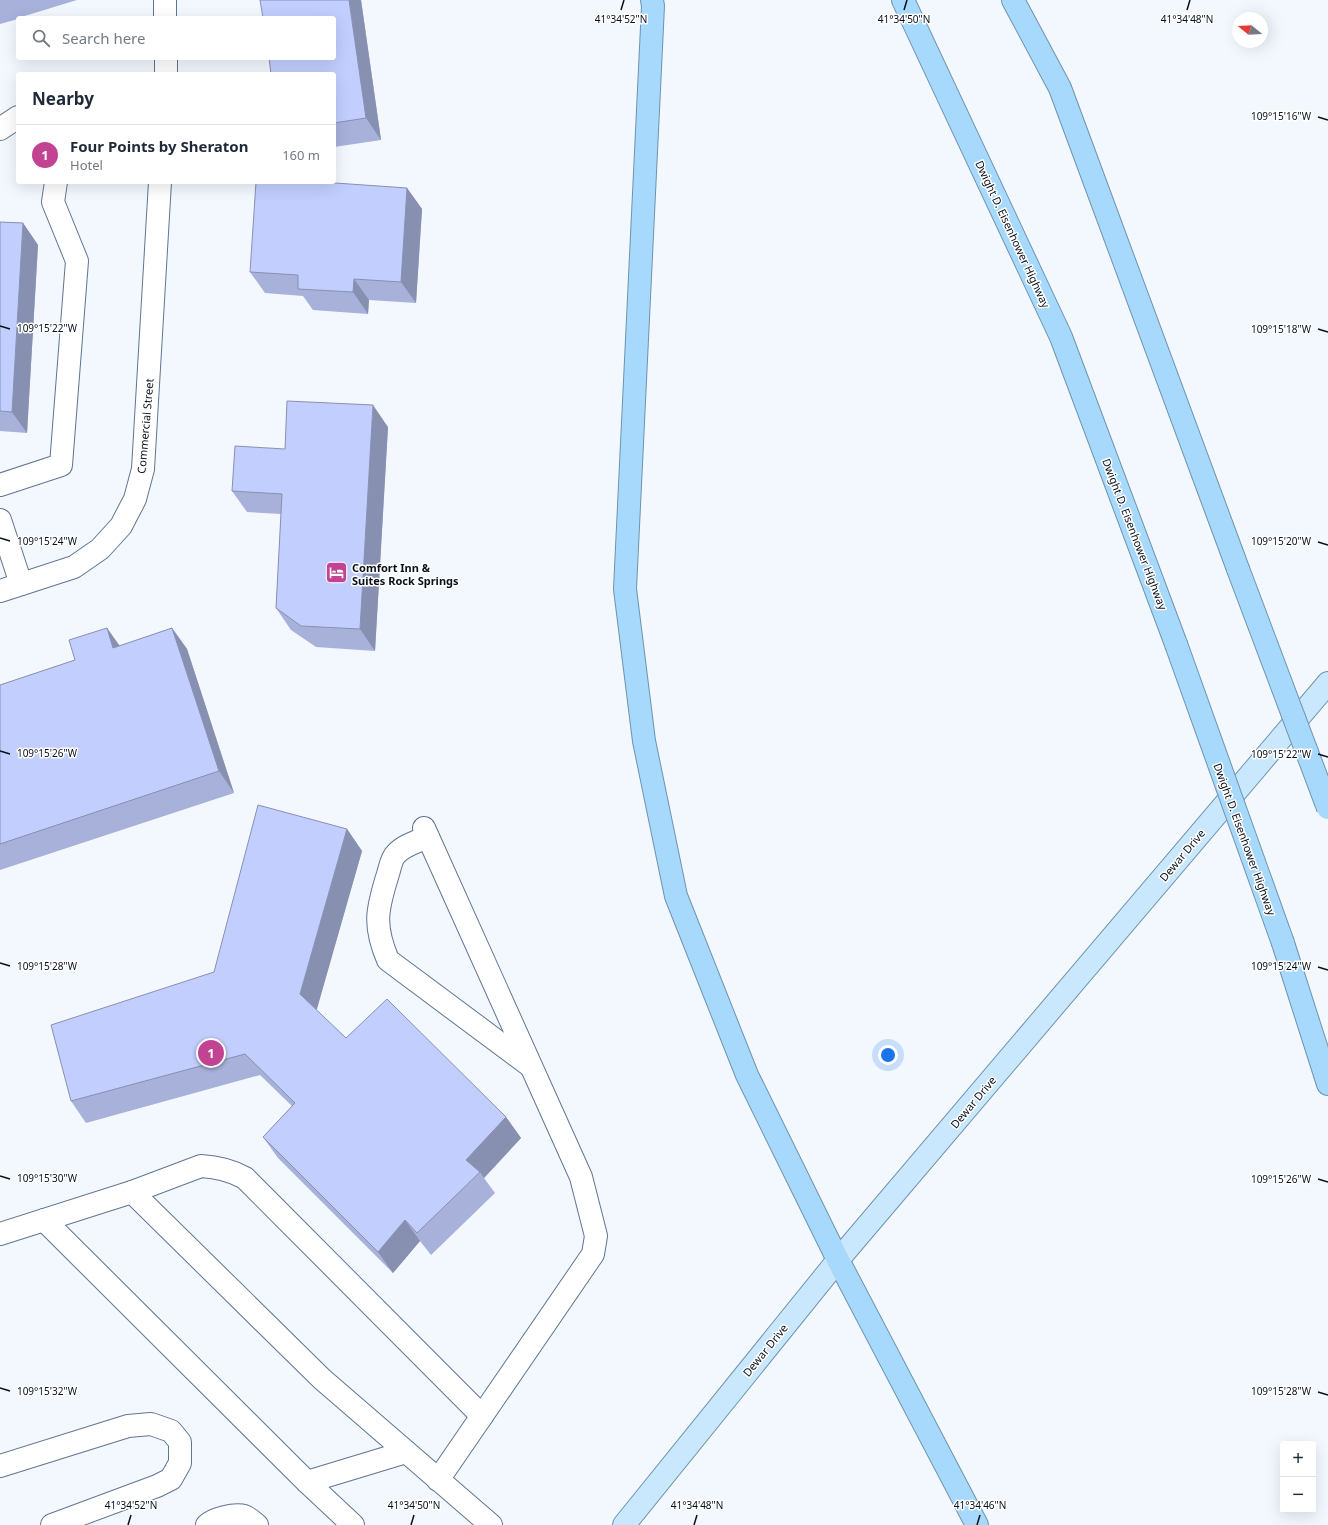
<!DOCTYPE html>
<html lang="en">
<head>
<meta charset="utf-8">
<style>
	body { margin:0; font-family:"Noto Sans",sans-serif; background:#f6f6f7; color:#1f2937 }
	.controls { position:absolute; right:12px; bottom:12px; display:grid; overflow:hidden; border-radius:4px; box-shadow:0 4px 16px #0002 }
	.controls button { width:36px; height:36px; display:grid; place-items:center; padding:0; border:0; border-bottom:1px solid #e0e1e3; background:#fff; color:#1f2937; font:20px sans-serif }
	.compass { position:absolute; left:1232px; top:12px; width:36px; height:36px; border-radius:50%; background:#fff; box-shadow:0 4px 16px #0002; rotate:288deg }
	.you { position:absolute; left:888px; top:1055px; width:14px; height:14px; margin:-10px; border:3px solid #fff; border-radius:50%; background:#1a73e8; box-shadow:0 0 0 6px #1a73e833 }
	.badge { display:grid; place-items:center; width:26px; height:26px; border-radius:50%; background:#c14391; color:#fff; font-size:13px; font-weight:700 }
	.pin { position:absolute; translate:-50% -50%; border:2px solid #fff; box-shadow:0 1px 4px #0006 }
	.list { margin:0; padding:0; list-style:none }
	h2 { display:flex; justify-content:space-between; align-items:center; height:52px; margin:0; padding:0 16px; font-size:17px }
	h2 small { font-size:13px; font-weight:400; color:#747a83 }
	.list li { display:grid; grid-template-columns:26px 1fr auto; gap:12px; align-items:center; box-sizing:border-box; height:60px; padding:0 16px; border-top:1px solid #e0e1e3 }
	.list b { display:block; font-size:15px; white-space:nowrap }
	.list p { margin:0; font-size:13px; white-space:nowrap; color:#747a83 }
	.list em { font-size:13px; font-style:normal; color:#747a83 }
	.icon { flex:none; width:22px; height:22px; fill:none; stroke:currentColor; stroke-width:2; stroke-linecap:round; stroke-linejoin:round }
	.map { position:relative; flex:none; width:1328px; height:1525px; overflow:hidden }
	.search { position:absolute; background:#fff; box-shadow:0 4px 16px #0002; left:16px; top:16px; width:320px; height:44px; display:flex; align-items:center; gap:10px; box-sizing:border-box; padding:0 14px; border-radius:4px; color:#747a83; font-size:15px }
	.panel { position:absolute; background:#fff; box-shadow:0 4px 16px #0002; left:16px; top:72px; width:320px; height:112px; border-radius:4px }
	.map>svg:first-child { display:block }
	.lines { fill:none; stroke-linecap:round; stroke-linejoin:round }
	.minor-casing { stroke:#607591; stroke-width:24 }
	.major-casing { stroke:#6f93ad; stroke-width:24 }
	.highway-casing { stroke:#6f93ad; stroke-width:24 }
	.minor { stroke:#fff; stroke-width:22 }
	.major { stroke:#cae8fd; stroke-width:22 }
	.highway { stroke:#a6d9fc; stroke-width:22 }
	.highway-bridge-casing { stroke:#6f93ad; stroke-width:24; stroke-linecap:butt }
	.highway-bridge { stroke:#a6d9fc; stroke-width:22 }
	.wall { fill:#a7b1da }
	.shaded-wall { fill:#8890b1 }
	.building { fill:#c2cefd; stroke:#8890b1 }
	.ticks { fill:none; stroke:#08101a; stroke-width:1.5 }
	.labels { text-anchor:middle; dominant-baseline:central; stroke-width:3; stroke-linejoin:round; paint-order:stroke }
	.street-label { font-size:11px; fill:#08101a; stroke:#fff }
	.poi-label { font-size:11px; font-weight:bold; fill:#08101a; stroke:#fff; text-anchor:start }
	.ticks-label { font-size:10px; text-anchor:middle; fill:#08101a; stroke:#fff; stroke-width:3; stroke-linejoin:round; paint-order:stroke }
</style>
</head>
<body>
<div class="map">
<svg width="1328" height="1525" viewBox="0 0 1328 1525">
	<rect width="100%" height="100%" fill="#f3f8fe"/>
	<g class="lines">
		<defs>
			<g id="minor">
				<path d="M165,0V18"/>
				<path d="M166,58V74"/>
				<path d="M0,129L18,117"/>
				<path d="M0,485L61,465L77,261L53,202L56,182"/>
				<path d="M0,520L21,584"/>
				<path d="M0,591L74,567L100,549L121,526L135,499L143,469L160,182"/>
				<path d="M424,828L581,1177L596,1236L593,1254L438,1480"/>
				<path d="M428,837C416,842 404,845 396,854C391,859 390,868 388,874C377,909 373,925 388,960L529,1065"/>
				<path d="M132,1192L201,1166C218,1167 231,1170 245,1178L482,1416"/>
				<path d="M44,1220L307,1482L406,1452"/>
				<path d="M0,1234L132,1192L322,1379L491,1525"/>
				<path d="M0,1466L128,1426L151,1424L171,1431L180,1442V1463L171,1479L157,1486L52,1525"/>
				<path d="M307,1482L353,1525"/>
				<path d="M207,1525C213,1519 235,1513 244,1516C248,1517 253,1522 257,1525"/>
			</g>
			<path id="major" d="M624,1525L838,1260L1328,683"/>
			<g id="highway">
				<path d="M652,0L653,6L625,589L644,741L676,896L747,1075L838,1260L977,1525"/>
				<path d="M903,0L1061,337L1176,644"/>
				<path d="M1013,0L1060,88L1238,569"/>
				<path d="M1283,943L1328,1084"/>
			</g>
		</defs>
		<use href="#minor" class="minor-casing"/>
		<use href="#major" class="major-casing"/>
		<use href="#highway" class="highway-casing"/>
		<use href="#minor" class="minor"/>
		<use href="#major" class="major"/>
		<use href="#highway" class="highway"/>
		<defs>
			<g id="highway-bridge">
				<path d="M1238,569L1328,808"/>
				<path d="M1176,644L1283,943"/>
			</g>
		</defs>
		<use href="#highway-bridge" class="highway-bridge-casing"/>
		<use href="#highway-bridge" class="highway-bridge"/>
	</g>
	<g class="wall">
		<path d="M0,0H77L18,18V19L0,24Z"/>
		<path d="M361,0L381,140L334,147V74Z"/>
		<path d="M407,188L422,209L416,303L369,300L368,314L313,310L303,296L265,293L250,272Z"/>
		<path d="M0,222L23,223L38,245L27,433L0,431Z"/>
		<path d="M388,427L375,651L316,647L291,630L276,608L281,514L247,512L232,491L285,449Z"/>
		<path d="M107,628L119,646L172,628L187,649L234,793L0,870V685L75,660Z"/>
		<path d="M347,829L362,851L316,1010L346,1038L506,1117L521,1138L484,1178L495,1193L431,1255L420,1241L393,1273L278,1158L263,1137L292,1106L260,1075L86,1123L71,1101L214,972Z"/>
	</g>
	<g class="shaded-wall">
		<path d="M349,0H361L381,140L366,118Z"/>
		<path d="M407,188L422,209L416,303L401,282Z"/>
		<path d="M23,223L38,245L27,433L12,412Z"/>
		<path d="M354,279L369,300L368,314L353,292Z"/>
		<path d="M373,405L388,427L375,651L360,629Z"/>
		<path d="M107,628L122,649L113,648Z"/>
		<path d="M172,628L187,649L234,793L219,771Z"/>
		<path d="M347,829L362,851L315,1016L300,994Z"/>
		<path d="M506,1117L521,1138L484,1178L480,1172L466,1160Z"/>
		<path d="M405,1220L420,1241L393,1273L378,1252Z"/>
	</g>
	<g class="building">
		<path d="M260,0H349L366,118L334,123V74H271L269,58H334V18H263Z"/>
		<path d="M256,182H321L407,188L401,282L354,279L353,292L298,289V275L250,272Z"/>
		<path d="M0,222L23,223L12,412L0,411Z"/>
		<path d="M287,401L373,405L360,629L301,626L276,608L282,494L232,491L235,446L285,449Z"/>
		<path d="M107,628L113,648L172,628L219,771L0,844V685L75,660L69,640Z"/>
		<path d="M258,805L347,829L300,994L346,1038L387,999L506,1117L466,1160L480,1172L417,1233L405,1220L378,1252L263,1137L295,1103L245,1054L71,1101L51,1025L214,972Z"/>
	</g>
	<path class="ticks" d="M621,10L624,0M904,10L907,0M1187,10L1190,0M1318,117L1328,120M0,326L10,329M1318,329L1328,332M0,538L10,541M1318,542L1328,545M0,751L10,754M1318,754L1328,757M0,963L10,966M1318,967L1328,970M0,1176L10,1179M1318,1179L1328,1182M0,1388L10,1391M1318,1392L1328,1395M128,1525L131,1515M411,1525L414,1515M694,1525L697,1515M977,1525L980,1515"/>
	<defs>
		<symbol id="hotel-square" viewBox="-11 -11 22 22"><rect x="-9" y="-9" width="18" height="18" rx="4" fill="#c14391" stroke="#fff"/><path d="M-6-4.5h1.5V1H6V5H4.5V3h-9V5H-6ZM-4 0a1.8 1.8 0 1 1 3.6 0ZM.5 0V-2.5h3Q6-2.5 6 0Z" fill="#fff"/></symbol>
	</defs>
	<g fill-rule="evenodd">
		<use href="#hotel-square" x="324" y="560" width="25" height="25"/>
	</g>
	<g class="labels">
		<g class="street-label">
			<text transform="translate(1013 234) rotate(65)">Dwight D. Eisenhower Highway</text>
			<text transform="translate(145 426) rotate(-85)">Commercial Street</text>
			<text transform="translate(1135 534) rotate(69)">Dwight D. Eisenhower Highway</text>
			<text transform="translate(1245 839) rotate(70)">Dwight D. Eisenhower Highway</text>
			<text transform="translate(1182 855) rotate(-50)">Dewar Drive</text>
			<text transform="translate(973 1102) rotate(-50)">Dewar Drive</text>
			<text transform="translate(765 1350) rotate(-51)">Dewar Drive</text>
		</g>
		<g class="poi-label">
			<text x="352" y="567">Comfort Inn &amp;<tspan x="352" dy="13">Suites Rock Springs</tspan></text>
		</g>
	</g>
	<g class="ticks-label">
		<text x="621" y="23">41°34'52"N</text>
		<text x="904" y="23">41°34'50"N</text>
		<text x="1187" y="23">41°34'48"N</text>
		<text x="1281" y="120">109°15'16"W</text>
		<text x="47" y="332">109°15'22"W</text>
		<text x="1281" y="333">109°15'18"W</text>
		<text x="47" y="545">109°15'24"W</text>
		<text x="1281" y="545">109°15'20"W</text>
		<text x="47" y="757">109°15'26"W</text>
		<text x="1281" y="758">109°15'22"W</text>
		<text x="47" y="970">109°15'28"W</text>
		<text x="1281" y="970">109°15'24"W</text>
		<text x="47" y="1182">109°15'30"W</text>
		<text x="1281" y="1183">109°15'26"W</text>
		<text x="47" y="1395">109°15'32"W</text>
		<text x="1281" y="1395">109°15'28"W</text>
		<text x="131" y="1509">41°34'52"N</text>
		<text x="414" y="1509">41°34'50"N</text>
		<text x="697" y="1509">41°34'48"N</text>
		<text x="980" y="1509">41°34'46"N</text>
	</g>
</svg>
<div class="controls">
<button>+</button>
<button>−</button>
</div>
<svg class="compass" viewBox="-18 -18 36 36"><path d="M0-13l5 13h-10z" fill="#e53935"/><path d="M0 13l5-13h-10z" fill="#747a83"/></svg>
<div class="you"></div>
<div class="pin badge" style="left:211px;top:1053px">1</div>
<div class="search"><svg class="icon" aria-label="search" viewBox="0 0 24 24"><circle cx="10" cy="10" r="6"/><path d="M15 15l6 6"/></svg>Search here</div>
<section class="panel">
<h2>Nearby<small></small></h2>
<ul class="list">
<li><span class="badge">1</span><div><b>Four Points by Sheraton</b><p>Hotel</p></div><em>160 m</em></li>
</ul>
</section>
</div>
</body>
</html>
